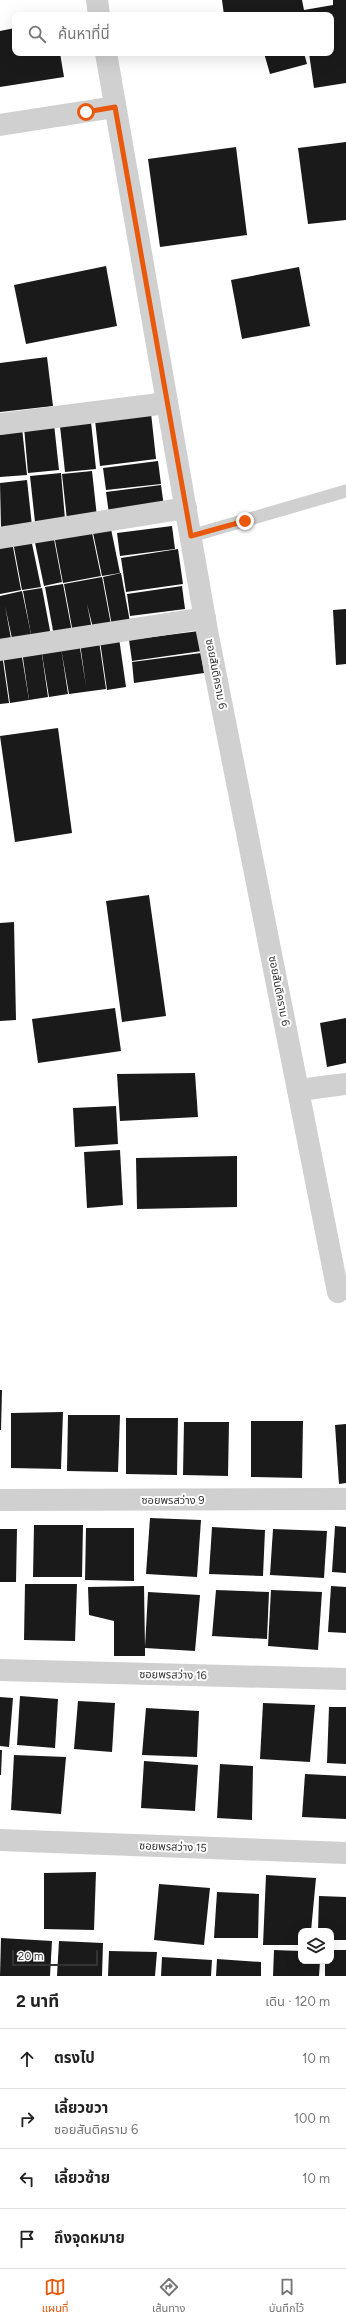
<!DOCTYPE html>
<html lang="th">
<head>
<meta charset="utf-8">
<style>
	body { margin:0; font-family:Figtree,"Noto Sans Thai",sans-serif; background:#f2f2f2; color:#222 }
	.controls { position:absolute; right:12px; bottom:12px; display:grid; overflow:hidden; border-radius:8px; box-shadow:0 4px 16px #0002 }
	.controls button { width:36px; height:36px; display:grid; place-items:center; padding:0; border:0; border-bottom:1px solid #e0e0e0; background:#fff; color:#222; font:20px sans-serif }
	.scale { position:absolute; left:12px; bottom:10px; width:86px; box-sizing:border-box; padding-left:4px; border:2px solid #333; border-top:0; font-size:11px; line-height:14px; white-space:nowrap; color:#333; -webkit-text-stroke:3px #fff; paint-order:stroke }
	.stop { position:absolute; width:12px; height:12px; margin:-9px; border:3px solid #ea580c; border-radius:50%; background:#fff }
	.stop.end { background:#ea580c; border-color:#fff; box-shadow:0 1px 4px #0008 }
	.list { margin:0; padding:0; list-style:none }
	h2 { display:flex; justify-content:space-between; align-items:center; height:52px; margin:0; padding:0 16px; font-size:17px }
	h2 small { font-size:13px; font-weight:400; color:#767676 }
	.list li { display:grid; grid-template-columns:26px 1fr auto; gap:12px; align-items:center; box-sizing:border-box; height:60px; padding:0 16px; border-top:1px solid #e0e0e0 }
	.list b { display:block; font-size:15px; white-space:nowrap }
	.list p { margin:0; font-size:13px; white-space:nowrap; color:#767676 }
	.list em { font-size:13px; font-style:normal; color:#767676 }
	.icon { flex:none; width:22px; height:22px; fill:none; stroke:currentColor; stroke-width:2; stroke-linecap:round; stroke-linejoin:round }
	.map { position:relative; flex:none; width:346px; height:1976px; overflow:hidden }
	.search { position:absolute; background:#fff; box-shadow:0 4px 16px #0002; left:12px; right:12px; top:12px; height:44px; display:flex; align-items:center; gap:10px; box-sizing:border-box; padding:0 14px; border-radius:8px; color:#767676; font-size:15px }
	.sheet { height:292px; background:#fff }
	nav { display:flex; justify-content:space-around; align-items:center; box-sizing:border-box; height:56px; border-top:1px solid #e0e0e0; background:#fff; font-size:11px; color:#767676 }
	nav a { display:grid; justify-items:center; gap:2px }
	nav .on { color:#ea580c }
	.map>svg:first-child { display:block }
	.building { fill:#1a1a1a }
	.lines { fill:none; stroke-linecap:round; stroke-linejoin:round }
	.service { stroke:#d0d0d0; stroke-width:13 }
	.minor { stroke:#d0d0d0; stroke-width:22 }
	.route { stroke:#ea580c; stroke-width:5 }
	.labels { text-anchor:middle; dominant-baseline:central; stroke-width:4; stroke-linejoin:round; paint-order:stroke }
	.street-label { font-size:11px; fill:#333; stroke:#fff }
</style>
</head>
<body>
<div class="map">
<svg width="346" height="1976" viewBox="0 0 346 1976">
	<rect width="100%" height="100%" fill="#fff"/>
	<g class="building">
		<path d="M222,0H302L304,10L333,5V0H346V83L314,88L309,53H331V15H224Z"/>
		<path d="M15,28V53H60L64,77L0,87V31Z"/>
		<path d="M264,53H304L307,64L270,74Z"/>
		<path d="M346,142V220L308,224L298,148Z"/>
		<path d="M236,147L247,235L160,247L148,159Z"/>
		<path d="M106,266L117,326L26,344L14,285Z"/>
		<path d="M299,267L310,326L242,339L231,280Z"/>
		<path d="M47,357L53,406L0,412V363Z"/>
		<path d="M151,413L156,459L100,466L95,420Z"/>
		<path d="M91,422L96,469L65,472L60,426Z"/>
		<path d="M54,424L59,470L28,473L24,427Z"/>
		<path d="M22,428L27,475L0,477V431Z"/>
		<path d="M158,461L161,484L106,490L103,468Z"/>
		<path d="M92,471L97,517L67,520L62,474Z"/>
		<path d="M61,473L65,519L35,522L30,476Z"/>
		<path d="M27,480L32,526L1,529L0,483Z"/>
		<path d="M161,485L164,507L109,514L106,492Z"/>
		<path d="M110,524L120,573L102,576L92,528Z"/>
		<path d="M172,526L175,549L120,556L117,533Z"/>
		<path d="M91,528L101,576L63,583L54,535Z"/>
		<path d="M53,534L62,582L44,586L34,538Z"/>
		<path d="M31,539L41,587L22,590L13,542Z"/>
		<path d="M12,542L21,590L0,594V544Z"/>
		<path d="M178,549L183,584L126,592L121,558Z"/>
		<path d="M121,573L130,622L112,626L103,577Z"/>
		<path d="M102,577L111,625L93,628L87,604L92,629L73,633L64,584Z"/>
		<path d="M63,584L72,632L54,636L45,587Z"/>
		<path d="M182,586L185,609L130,616L127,594Z"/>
		<path d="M42,588L51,636L32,640L23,591Z"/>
		<path d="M22,591L32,639L13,643L5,606L12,644L0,646V596Z"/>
		<path d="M346,609V664L336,665L333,610Z"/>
		<path d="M199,631L202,651L132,661L129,640Z"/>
		<path d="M119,638L126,687L107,690L100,641Z"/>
		<path d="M99,641L106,689L69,694L61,648L68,694L49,697L41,648L79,642L86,686L80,643Z"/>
		<path d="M41,648L48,697L29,700L22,651Z"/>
		<path d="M21,651L29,700L10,703L3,654Z"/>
		<path d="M201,653L204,673L134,683L132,662Z"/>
		<path d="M2,654L9,703L0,704V655Z"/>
		<path d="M58,728L72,833L15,842L0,736Z"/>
		<path d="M149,895L166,1016L122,1022L106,901Z"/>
		<path d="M14,922L16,1020L0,1021V923Z"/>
		<path d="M115,1008L121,1051L38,1063L32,1019Z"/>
		<path d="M346,1018V1063L327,1067L320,1023Z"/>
		<path d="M195,1073L198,1117L120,1121L117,1074Z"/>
		<path d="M116,1106L118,1144L75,1147L73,1108Z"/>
		<path d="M120,1150L123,1205L87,1208L84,1152Z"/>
		<path d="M237,1156V1207L137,1209L136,1158Z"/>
		<path d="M0,1390H2L1,1430H0Z"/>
		<path d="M63,1412L61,1469L11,1468V1413Z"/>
		<path d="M68,1415H120L118,1472L67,1471Z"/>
		<path d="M126,1418H178L177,1475L126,1474Z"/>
		<path d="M251,1421H303L302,1478L251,1477Z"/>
		<path d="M184,1422H229L228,1476L183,1475Z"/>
		<path d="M346,1424V1483L339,1484L335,1425Z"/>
		<path d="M150,1518L201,1520L197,1577L146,1574Z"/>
		<path d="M34,1525H83L82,1577H33Z"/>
		<path d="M335,1526L346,1527V1573L332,1572Z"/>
		<path d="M212,1527L265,1530L263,1576L209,1574Z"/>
		<path d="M86,1528H134V1581L85,1580Z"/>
		<path d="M0,1529H17L16,1582H0Z"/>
		<path d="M273,1529L327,1531L324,1578L270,1575Z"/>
		<path d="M25,1584H77L75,1641L24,1640Z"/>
		<path d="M144,1586L145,1647L148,1592L200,1595L195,1651L145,1648V1656H114V1621L89,1615L88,1587Z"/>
		<path d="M331,1586L346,1587V1633L328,1632Z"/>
		<path d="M216,1590L269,1592L267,1639L212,1636Z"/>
		<path d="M271,1590L322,1592L318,1650L268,1646Z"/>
		<path d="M20,1696L58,1699L55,1748L17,1745Z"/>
		<path d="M0,1697L13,1698L9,1747L0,1746Z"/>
		<path d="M78,1701L115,1703L112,1752L74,1749Z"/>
		<path d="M263,1703L315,1705L310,1762L260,1759Z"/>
		<path d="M329,1707H346V1764L327,1763Z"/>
		<path d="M146,1708L199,1711L197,1757L142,1755Z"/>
		<path d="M0,1750H2L1,1775H0Z"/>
		<path d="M14,1755L66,1757L61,1814L11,1810Z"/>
		<path d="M144,1761L198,1765L195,1811L141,1808Z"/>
		<path d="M220,1764L253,1766L252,1820L217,1818Z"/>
		<path d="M305,1774L346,1776V1819L302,1817Z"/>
		<path d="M96,1872L94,1930L44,1929V1873Z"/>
		<path d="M266,1875L316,1878L311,1931H301V1945H263Z"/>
		<path d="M159,1884L210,1888L204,1945L154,1940Z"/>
		<path d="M217,1892L259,1894L258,1938H214Z"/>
		<path d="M319,1896L346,1897V1940H331V1931H318Z"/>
		<path d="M1,1938L52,1941L50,1976H0Z"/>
		<path d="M59,1941L103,1943L102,1976H57Z"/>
		<path d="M274,1950L301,1951V1961H320L319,1976H273Z"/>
		<path d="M331,1950H346V1976H325V1961H331Z"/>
		<path d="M109,1951L157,1952L155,1976H108Z"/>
		<path d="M162,1957L212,1960L211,1976H161Z"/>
		<path d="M217,1959L261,1962V1976H216Z"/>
	</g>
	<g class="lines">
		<path class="service" d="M191,536L346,491"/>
		<g class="minor">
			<path d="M97,0L99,15"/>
			<path d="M106,53L207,631L338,1292"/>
			<path d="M0,125L115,107"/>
			<path d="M0,424L167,403"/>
			<path d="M0,538L186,508"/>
			<path d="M0,650L205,618"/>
			<path d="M299,1090L346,1084"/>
			<path d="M0,1500L346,1499"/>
			<path d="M0,1670L346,1679"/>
			<path d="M0,1840L346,1853"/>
		</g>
	</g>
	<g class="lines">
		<path class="route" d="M86,112L115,107L191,536L245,521"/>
	</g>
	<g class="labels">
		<g class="street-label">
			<text transform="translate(216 674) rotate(79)">ซอยสันติคราม 6</text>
			<text transform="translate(279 991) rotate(79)">ซอยสันติคราม 6</text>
			<text x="173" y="1500">ซอยพรสว่าง 9</text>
			<text transform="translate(173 1675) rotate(1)">ซอยพรสว่าง 16</text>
			<text transform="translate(173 1847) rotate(2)">ซอยพรสว่าง 15</text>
		</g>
	</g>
</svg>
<div class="controls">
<button><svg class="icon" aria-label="layers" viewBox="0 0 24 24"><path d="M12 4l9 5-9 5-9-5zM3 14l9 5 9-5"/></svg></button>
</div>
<div class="scale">20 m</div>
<div class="stop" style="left:86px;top:112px"></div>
<div class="stop end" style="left:245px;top:521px"></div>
<div class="search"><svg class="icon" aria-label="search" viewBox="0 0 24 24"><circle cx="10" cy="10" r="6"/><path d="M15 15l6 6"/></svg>ค้นหาที่นี่</div>
</div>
<section class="sheet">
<h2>2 นาที<small>เดิน · 120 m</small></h2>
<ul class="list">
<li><svg class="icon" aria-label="ahead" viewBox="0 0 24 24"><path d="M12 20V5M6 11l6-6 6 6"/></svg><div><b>ตรงไป</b></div><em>10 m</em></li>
<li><svg class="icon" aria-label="right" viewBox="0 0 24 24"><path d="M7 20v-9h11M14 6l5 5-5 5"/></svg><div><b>เลี้ยวขวา</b><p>ซอยสันติคราม 6</p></div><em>100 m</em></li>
<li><svg class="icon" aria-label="left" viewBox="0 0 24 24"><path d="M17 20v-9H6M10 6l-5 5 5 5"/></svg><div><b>เลี้ยวซ้าย</b></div><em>10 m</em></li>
<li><svg class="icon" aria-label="arrive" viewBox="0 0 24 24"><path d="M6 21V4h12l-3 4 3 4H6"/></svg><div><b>ถึงจุดหมาย</b></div></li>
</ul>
</section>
<nav>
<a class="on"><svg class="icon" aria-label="map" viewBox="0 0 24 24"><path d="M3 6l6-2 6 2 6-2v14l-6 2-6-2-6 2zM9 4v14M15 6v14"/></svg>แผนที่</a>
<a><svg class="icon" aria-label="directions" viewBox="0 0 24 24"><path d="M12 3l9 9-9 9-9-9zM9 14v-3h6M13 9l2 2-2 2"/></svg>เส้นทาง</a>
<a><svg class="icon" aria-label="saved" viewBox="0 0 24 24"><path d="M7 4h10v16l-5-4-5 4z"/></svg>บันทึกไว้</a>
</nav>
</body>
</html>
